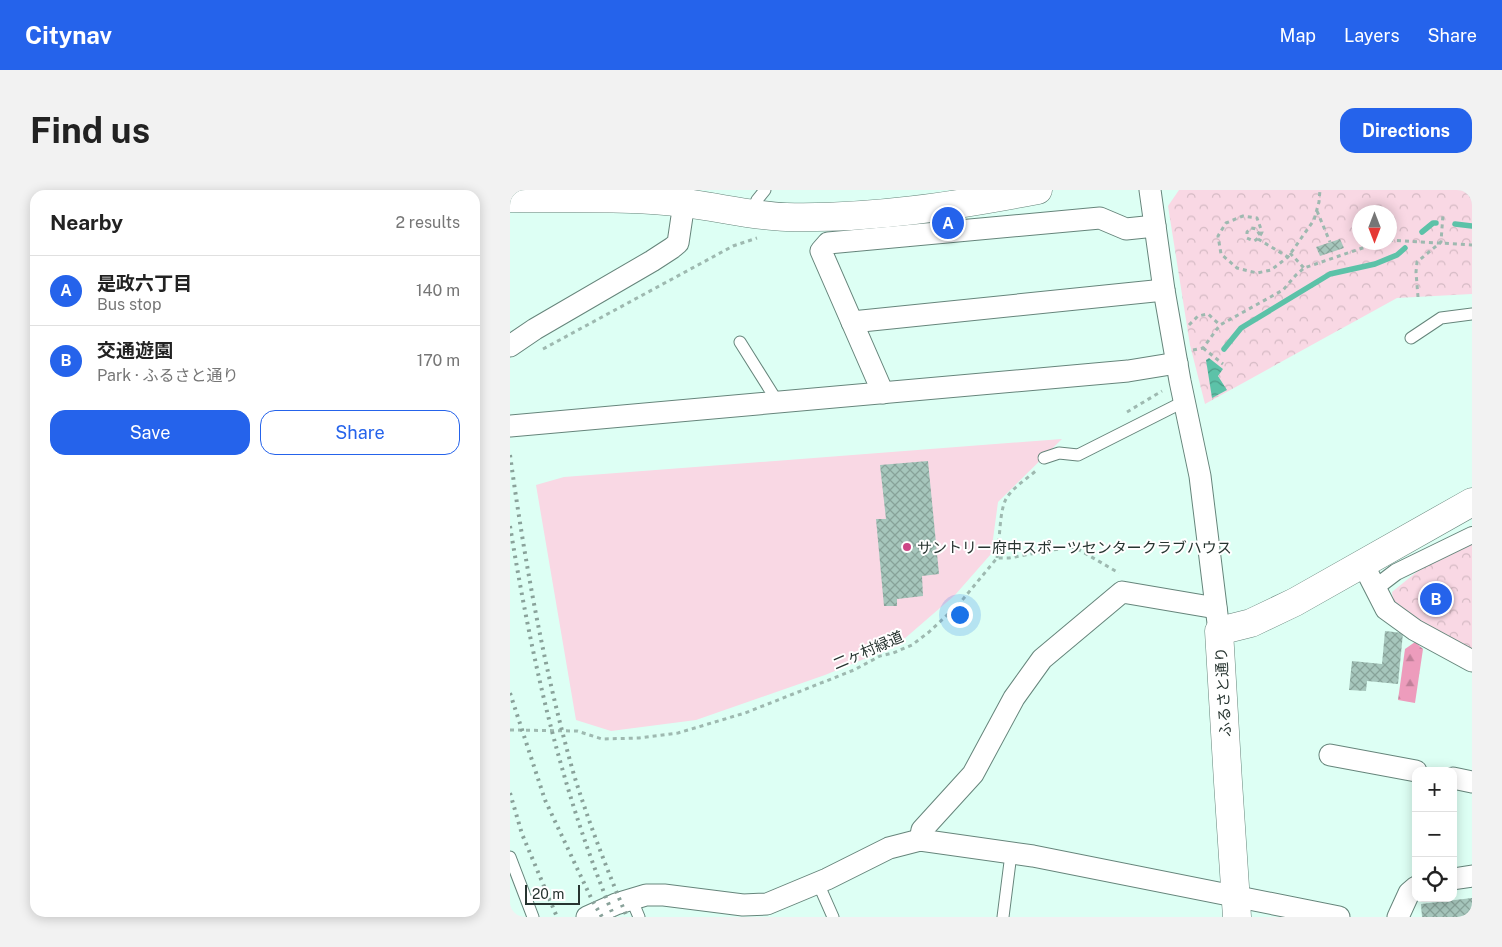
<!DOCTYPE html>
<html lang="en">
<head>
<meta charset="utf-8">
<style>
	body { margin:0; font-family:"Public Sans","Noto Sans JP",sans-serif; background:#f2f2f2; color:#222 }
	.controls { position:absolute; right:15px; bottom:15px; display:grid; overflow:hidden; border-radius:10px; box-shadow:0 2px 12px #0003 }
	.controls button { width:45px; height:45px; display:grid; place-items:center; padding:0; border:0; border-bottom:1px solid #e0e0e0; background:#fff; color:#222; font:25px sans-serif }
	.compass { position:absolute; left:842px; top:15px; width:45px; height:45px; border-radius:50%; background:#fff; box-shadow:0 2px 12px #0003; rotate:180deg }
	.scale { position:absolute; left:15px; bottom:12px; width:55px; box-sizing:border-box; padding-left:5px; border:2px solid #273430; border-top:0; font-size:14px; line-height:18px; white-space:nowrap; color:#273430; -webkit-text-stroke:4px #fff; paint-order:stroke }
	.you { position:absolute; left:449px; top:424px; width:18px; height:18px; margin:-12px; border:4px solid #fff; border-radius:50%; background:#1a73e8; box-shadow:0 0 0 8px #1a73e833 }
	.badge { display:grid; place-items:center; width:32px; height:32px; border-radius:50%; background:#2563eb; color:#fff; font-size:16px; font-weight:700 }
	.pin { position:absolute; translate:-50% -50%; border:2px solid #fff; box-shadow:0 1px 5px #0006 }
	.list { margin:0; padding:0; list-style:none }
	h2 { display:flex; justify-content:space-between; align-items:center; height:65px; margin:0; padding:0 20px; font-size:21px }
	h2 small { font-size:16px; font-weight:400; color:#767676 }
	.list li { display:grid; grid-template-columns:32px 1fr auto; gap:15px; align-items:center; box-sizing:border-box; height:70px; padding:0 20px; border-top:1px solid #e0e0e0 }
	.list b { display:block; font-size:19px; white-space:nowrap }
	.list p { margin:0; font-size:16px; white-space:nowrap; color:#767676 }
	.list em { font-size:16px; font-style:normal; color:#767676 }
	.actions { display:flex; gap:10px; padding:15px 20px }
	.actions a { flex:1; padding:11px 0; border:1px solid #2563eb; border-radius:15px; text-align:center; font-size:18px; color:#2563eb }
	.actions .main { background:#2563eb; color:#fff }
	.icon { flex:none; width:28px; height:28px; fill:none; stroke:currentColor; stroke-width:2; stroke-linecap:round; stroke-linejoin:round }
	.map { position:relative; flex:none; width:962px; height:727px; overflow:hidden; border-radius:15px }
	header { display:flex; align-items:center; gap:30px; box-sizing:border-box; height:70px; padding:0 25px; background:#2563eb; color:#fff }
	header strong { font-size:24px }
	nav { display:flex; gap:28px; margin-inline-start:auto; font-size:18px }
	.intro { display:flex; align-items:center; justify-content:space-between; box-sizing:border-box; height:120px; padding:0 30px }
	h1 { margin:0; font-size:35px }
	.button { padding:12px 22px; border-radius:15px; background:#2563eb; color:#fff; font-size:18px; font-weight:700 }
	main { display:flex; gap:30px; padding:0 30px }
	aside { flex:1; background:#fff; border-radius:15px; box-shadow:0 2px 12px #0003 }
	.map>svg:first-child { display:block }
	.green { fill:#f9d8e4 }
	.forest { fill:url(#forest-firs) }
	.park { fill:url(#park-crowns); fill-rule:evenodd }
	.water { fill:url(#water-waves) }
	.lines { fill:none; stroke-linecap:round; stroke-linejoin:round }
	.stream { stroke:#5cc2a8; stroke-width:5.5 }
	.building { fill:url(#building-cross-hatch) }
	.service-casing { stroke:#66857b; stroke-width:13 }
	.pedestrian-casing { stroke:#66857b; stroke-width:18 }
	.minor-casing { stroke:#66857b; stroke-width:23 }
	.tertiary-casing { stroke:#66857b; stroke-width:29 }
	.path { stroke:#9eb9b0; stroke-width:3; stroke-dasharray:4 4; stroke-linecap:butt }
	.service { stroke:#fff; stroke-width:11 }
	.pedestrian { stroke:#fff; stroke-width:16 }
	.minor { stroke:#fff; stroke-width:21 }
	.tertiary { stroke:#fff; stroke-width:28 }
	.rail { stroke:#89a29a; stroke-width:4; stroke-dasharray:2.5 5; stroke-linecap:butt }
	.poi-dot { fill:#cd4686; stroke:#fff; stroke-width:2 }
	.labels { text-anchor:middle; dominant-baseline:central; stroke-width:4; stroke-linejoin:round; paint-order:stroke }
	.poi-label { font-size:15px; fill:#273430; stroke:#fff; text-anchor:start }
	.street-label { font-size:15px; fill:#273430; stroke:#fff }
</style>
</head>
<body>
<header>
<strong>Citynav</strong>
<nav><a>Map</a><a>Layers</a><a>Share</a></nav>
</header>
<div class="intro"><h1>Find us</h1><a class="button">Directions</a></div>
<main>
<aside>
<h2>Nearby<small>2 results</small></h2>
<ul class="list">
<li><span class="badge">A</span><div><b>是政六丁目</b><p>Bus stop</p></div><em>140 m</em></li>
<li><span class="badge">B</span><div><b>交通遊園</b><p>Park · ふるさと通り</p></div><em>170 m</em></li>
</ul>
<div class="actions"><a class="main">Save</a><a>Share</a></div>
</aside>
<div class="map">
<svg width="962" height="727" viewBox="0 0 962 727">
	<defs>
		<pattern id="forest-firs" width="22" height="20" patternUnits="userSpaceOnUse" patternTransform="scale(1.25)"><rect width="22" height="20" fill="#ed9cbc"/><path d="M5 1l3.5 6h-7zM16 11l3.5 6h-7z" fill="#c08099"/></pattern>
		<pattern id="park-crowns" width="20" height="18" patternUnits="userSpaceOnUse" patternTransform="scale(1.25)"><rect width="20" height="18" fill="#f9d8e4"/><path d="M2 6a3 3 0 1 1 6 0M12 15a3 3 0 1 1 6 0" fill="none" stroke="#d5bac4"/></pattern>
		<pattern id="water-waves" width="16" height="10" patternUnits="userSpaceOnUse" patternTransform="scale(1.25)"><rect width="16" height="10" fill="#5cc2a8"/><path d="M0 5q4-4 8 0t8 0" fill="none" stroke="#4c9e89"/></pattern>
		<pattern id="building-cross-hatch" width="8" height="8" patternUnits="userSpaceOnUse" patternTransform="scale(1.25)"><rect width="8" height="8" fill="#a6c6bc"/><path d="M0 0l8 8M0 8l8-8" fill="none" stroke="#87a299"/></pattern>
	</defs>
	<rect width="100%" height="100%" fill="#ddfff4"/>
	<path class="green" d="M552,249L488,312L481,364L445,405L386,456L315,485L186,530L101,541L66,530L26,295L54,287Z"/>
	<path class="forest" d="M905,452L913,459L905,513L888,510L895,459Z"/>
	<g class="park">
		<path d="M669,0H962V104L887,108L695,214L680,155L658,16ZM849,22H879V52H849Z"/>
		<path d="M962,337V465L884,420L882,402Z"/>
	</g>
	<path class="water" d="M699,168L713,179L708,186L717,200L702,208L696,170Z"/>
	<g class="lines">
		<g class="stream">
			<path d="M945,34L962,36"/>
			<path d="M912,42L923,33H926"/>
			<path d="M714,159L731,138L820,84L865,74L887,65L895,58"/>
		</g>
	</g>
	<g class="building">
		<path d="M830,49L834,58L810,66L806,57Z"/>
		<path d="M418,271L429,384L412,386L413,406L387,409V416H374L366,329H376L370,275Z"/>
		<path d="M875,441L893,443L888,494L857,491L856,501L839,500L842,471L872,474Z"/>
		<path d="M962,708V727H912L911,714Z"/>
	</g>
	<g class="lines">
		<defs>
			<g id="service">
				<path d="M241,24L247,10L255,0"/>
				<path d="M901,148L931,128L962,124"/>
				<path d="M230,152L267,211"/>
				<path d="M534,268L549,263L568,265L675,211"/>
				<path d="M0,667L23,727"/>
				<path d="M308,693L323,727"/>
				<path d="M121,708L129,727"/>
				<path d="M493,727L501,664"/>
			</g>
			<path id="pedestrian" d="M865,398L886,382L962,345"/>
			<g id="minor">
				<path d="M640,0L654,100L670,191L690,286L709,441"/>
				<path d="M342,132L654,100"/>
				<path d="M0,156L25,139L142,71L162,58L168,53L174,13"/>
				<path d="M373,203L311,61L318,53L590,28L616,39L645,36"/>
				<path d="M0,236L618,181L667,173"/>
				<path d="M853,374L876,419L905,440L962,471"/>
				<path d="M820,565L906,581"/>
				<path d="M943,588L962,592"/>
				<path d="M410,650L412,640L463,584L504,508L532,469L612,402L706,418"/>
				<path d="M943,689L962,686"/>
				<path d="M77,727L106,714L136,705H154L233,715L257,714L317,689L379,658L410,650L523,666L829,727"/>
				<path d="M888,727L899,703L906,697"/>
			</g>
			<g id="tertiary">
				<path d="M0,8C57,9 118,6 175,13C208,17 242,26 276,27C362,29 444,16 528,0"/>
				<path d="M727,727L718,592L709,441L741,433L785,412L962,312"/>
			</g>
		</defs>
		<use href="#service" class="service-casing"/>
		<use href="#pedestrian" class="pedestrian-casing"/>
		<use href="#minor" class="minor-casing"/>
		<use href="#tertiary" class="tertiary-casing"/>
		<g class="path">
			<path d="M807,21L820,52"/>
			<path d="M750,45L746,39L741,38L737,42V48L744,51C748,49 750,46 752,42L747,28L733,26L716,33L708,46L711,64L727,78L747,83L761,80L778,67L804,30L809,12L810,0"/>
			<path d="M748,49L778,67"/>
			<path d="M879,50L962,55"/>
			<path d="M780,63L794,78"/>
			<path d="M908,107L906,82L907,72L931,52L933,24"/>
			<path d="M679,135L688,126L698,124L710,135"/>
			<path d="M693,158L713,174"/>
			<path d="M33,159L223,56L247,48"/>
			<path d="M683,160L693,158L710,135L773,100L786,85L794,78L870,52"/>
			<path d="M617,222L652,201"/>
			<path d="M487,368C490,352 489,322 496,309C503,297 518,288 528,279"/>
			<path d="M0,540L67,541L92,549L129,548L168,543L235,523L344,480L370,466L383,463L402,455L419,442L449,414L487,368H499L560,357L566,358L609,383"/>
		</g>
		<use href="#service" class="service"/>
		<use href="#pedestrian" class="pedestrian"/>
		<use href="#minor" class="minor"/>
		<use href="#tertiary" class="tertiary"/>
		<g class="rail">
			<path d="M0,265C15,373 34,480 64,585C79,633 97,680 117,727"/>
			<path d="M0,336C22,471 51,601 104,727"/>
			<path d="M0,503L35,610L82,710L92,727"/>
			<path d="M0,603L12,644L47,727"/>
		</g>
	</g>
	<circle class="poi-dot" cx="397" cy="357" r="5"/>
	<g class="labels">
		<g class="poi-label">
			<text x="407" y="357">サントリー府中スポーツセンタークラブハウス</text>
		</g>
		<g class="street-label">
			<text transform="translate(358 460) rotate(-23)">二ヶ村緑道</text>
			<text transform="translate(713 502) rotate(-93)">ふるさと通り</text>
		</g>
	</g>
</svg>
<div class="controls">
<button>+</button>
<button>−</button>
<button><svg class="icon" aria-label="locate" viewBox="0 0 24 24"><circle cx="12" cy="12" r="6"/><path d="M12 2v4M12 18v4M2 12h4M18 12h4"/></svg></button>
</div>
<svg class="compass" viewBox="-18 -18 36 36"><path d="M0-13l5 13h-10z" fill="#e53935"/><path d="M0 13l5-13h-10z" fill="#767676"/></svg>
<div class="scale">20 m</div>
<div class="you"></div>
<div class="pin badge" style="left:438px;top:33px">A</div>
<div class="pin badge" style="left:926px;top:409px">B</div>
</div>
</main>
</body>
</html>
